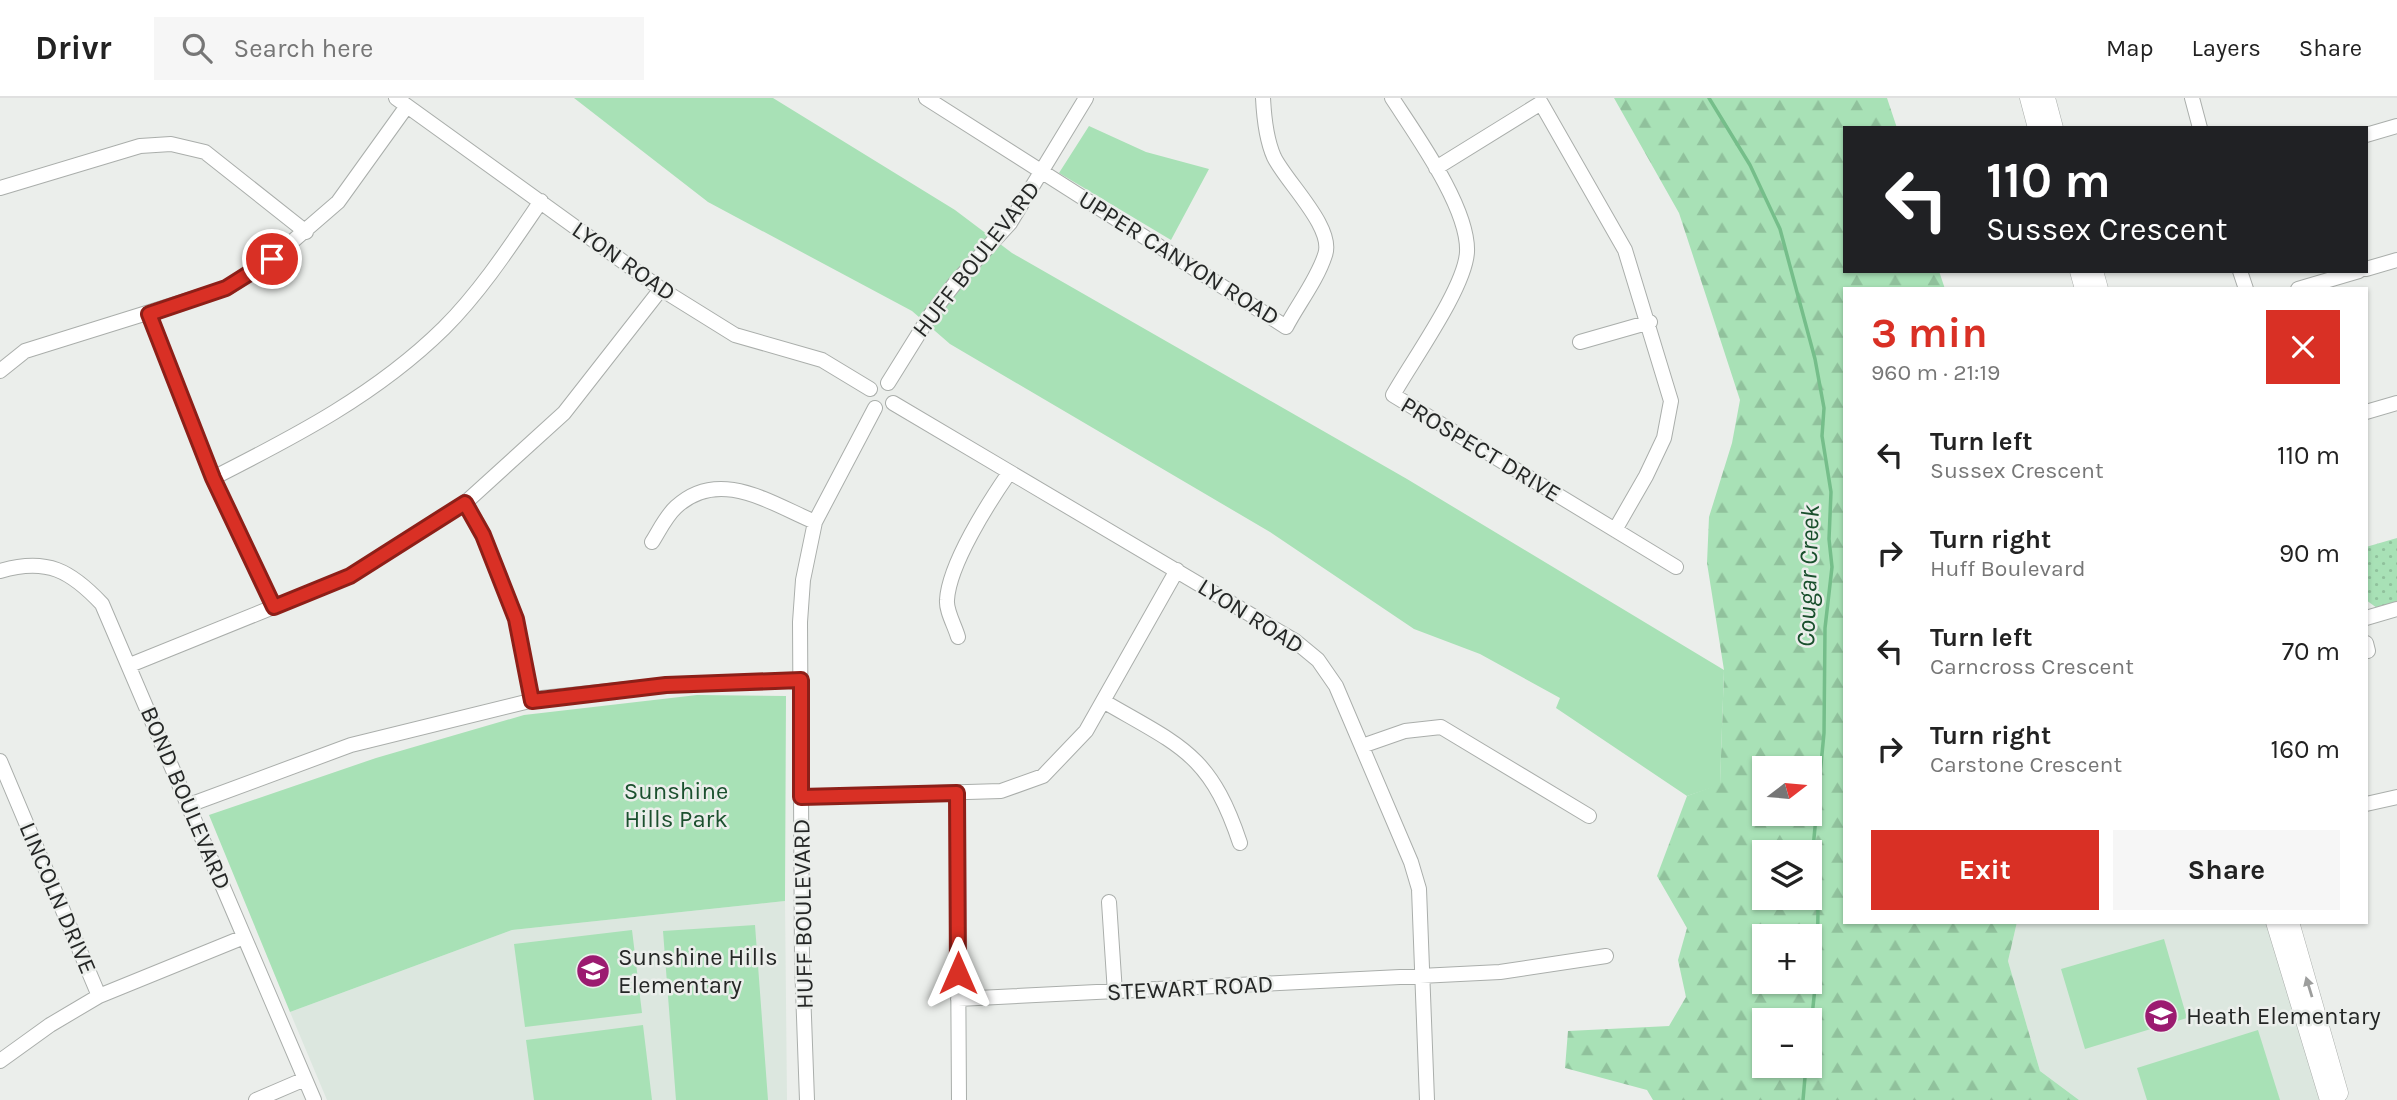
<!DOCTYPE html>
<meta charset="utf-8">
<style>
body{margin:0;font-family:Karla,sans-serif;background:#f6f6f6;color:#222;height:100vh;display:flex;flex-direction:column;font-size:26px;white-space:nowrap}
*{box-sizing:border-box;margin:0}
p{font-size:23px;color:#767676}
.icon{flex:none;width:38px;height:38px;fill:none;stroke:currentColor;stroke-width:2;stroke-linecap:round;stroke-linejoin:round}
.map{position:relative;flex:1;overflow:hidden}
.panel{position:absolute;left:1843px;top:189px;width:525px;height:637px;display:flex;flex-direction:column;background:#fff;border-radius:0px;box-shadow:0 2px 5px #0004}
.panel>*{flex:none}
.top-card{position:absolute;left:1843px;top:28px;width:525px;height:147px;border-radius:0px;box-shadow:0 2px 5px #0004;background:#202124;color:#fff;overflow:hidden}
.needle{width:46px;rotate:74deg}
.controls{position:absolute;left:1752px;top:658px;display:grid;gap:14px}
.controls a{display:grid;place-items:center;width:70px;height:70px;border-radius:0px;background:#fff;box-shadow:0 2px 5px #0004;font-size:35px}
.pin{position:absolute;display:grid;place-items:center;width:60px;height:60px;color:#fff;margin:-30px;border:4px solid #fff;border-radius:50%;box-shadow:0 2px 7px #0007}
.me{position:absolute;width:77px;margin:-38px;rotate:0deg;stroke-linejoin:round;filter:drop-shadow(0 0 5px #0008)}
.turn{display:flex;align-items:center;gap:24px;height:147px;padding:0 28px;font-size:32px}
.turn .icon{width:91px;height:91px;stroke-width:2.5}
.turn b{display:block;font-size:49px;line-height:60px}
.round{display:grid;place-items:center;flex:none;width:74px;height:74px;border-radius:0px;background:#f6f6f6}
.overview{display:flex;align-items:center;justify-content:space-between;height:119px;padding:0 28px}
h1{font-size:42px;font-weight:700;line-height:52px;color:#d93025}
.cta{display:flex;gap:14px;margin-top:auto;padding:14px 28px}
.cta a{flex:1;height:80px;border-radius:0px;background:#d93025;color:#fff;font-size:28px;font-weight:700;line-height:80px;text-align:center}
.cta a+a{background:#f6f6f6;color:#222}
ul{padding:0;list-style:none}
li{display:flex;align-items:center;gap:21px;height:98px;padding:0 28px}
li div{flex:1}
li b{display:block;font-size:26px}
li em{font-style:normal}
header{display:flex;align-items:center;gap:42px;box-sizing:border-box;height:98px;padding:0 35px;background:#fff;border-bottom:2px solid #e0e0e0}
header strong{font-size:33px}
nav{display:flex;gap:38px;margin-inline-start:auto;font-size:24px}
.search{width:490px;height:63px;background:#f6f6f6;display:flex;align-items:center;gap:18px;box-sizing:border-box;padding:0 24px;border-radius:0px;color:#767676;font-size:26px}
.map>svg:first-child{display:block}
.built{fill:#dce7df}
.grass{fill:url(#grass-dots)}
.forest{fill:url(#forest-firs);fill-rule:evenodd}
.green{fill:#a8e1b6}
.lines{fill:none;stroke-linecap:round;stroke-linejoin:round}
.stream{stroke:#75be8a;stroke-width:3.5}
.minor-casing{stroke:#aaaeab;stroke-width:16}
.major-casing{stroke:#aaaeab;stroke-width:19}
.minor{stroke:#fff;stroke-width:14}
.major{stroke:#fff;stroke-width:18}
.oneway{fill:#9d9e9d}
.route-casing{stroke:#8d1f18;stroke-width:18}
.route{stroke:#d93025;stroke-width:12}
.labels{text-anchor:middle;dominant-baseline:central;stroke-width:5;stroke-linejoin:round;paint-order:stroke}
.street-label{font-size:24px;fill:#252726;stroke:#ebeeeb}
.park-label{font-size:24px;fill:#1b502e;stroke:#ebeeeb}
.poi-label{font-size:24px;fill:#252726;stroke:#ebeeeb;text-anchor:start}
.water-label{font-size:26px;font-style:italic;fill:#194f2c;stroke:#ebeeeb}
</style>
<header>
<strong>Drivr</strong>
<div class="search"><svg class="icon" aria-label="search" viewBox="0 0 24 24"><circle cx="10" cy="10" r="6"/><path d="M15 15l6 6"/></svg>Search here</div>
<nav><a>Map</a><a>Layers</a><a>Share</a></nav>
</header>
<div class="map">
<svg width="2397" height="1002" viewBox="0 0 2397 1002">
<defs>
<pattern id="grass-dots" width="8" height="8" patternUnits="userSpaceOnUse" patternTransform="scale(1.75)"><rect width="8" height="8" fill="#a8e1b6"/><path d="M2 2h.1M6 6h.1" fill="none" stroke="#90c19c" stroke-width="1.8" stroke-linecap="round"/></pattern>
<pattern id="forest-firs" width="22" height="20" patternUnits="userSpaceOnUse" patternTransform="scale(1.75)"><rect width="22" height="20" fill="#a8e1b6"/><path d="M5 1l3.5 6h-7zM16 11l3.5 6h-7z" fill="#90c19c"/></pattern>
</defs>
<rect width="100%" height="100%" fill="#ebeeeb"/>
<path class="built" d="M785,803L787,1002H327L290,914L512,832Z
M2017,824H2268L2324,1002H2079L2040,973L2008,863Z"/>
<path class="grass" d="M2397,440V504L2377,510L2366,502V449Z"/>
<path class="forest" d="M1614,0H1887L1897,30H1844V173H1939L1945,191H1844V824H2017L2008,863L2040,973L2079,1002H1653L1647,992L1565,970L1568,933L1669,928L1686,899L1678,862L1687,830L1657,778L1687,698L1720,686L1724,572L1707,465L1709,419L1732,345L1740,302L1679,115ZM1764,670H1810V716H1764ZM1764,754H1810V800H1764ZM1764,838H1810V884H1764ZM1764,922H1810V968H1764Z"/>
<path class="green" d="M574,0H773L955,112L1012,155L1407,381L1724,572L1720,687L1687,698L1556,610L1560,600L1480,556L1414,531L1270,434L950,246L912,213L708,104Z
M1089,28L1146,54L1209,71L1171,142L1059,75Z
M697,597L786,598L785,803L512,832L290,914L209,717L376,660L524,617Z
M755,827L768,1002H676L663,833Z
M632,832L642,915L525,929L514,846Z
M2164,841L2187,920L2085,951L2061,871Z
M643,927L652,1002H534L526,942Z
M2258,932L2280,1002H2147L2137,970Z"/>
<g class="lines">
<path class="stream" d="M1709,0L1750,67L1780,131L1815,261L1824,310L1822,338L1831,394L1829,441L1832,469L1825,530L1824,635L1812,761L1818,813L1817,870L1810,938
M1803,1002L1806,968"/>
<g class="minor-casing">
<path id="minor" d="M396,0L661,191L735,237L822,262L870,291
M926,0L1286,229C1298,206 1317,182 1325,157C1335,130 1286,84 1274,59C1266,41 1264,20 1263,0
M1392,0C1416,37 1469,110 1467,154C1465,190 1412,263 1393,297L1676,469
M2192,0L2200,30
M2366,37L2397,28
M1436,70L1541,5L1625,152L1671,303L1664,340L1646,378L1615,432
M0,90L140,48L171,46L205,54L306,134
M2366,171L2397,162
M2240,173L2246,191
M2298,191L2359,173
M149,216L213,380L274,509
M1580,244L1650,224
M0,273L25,253L227,190L272,161L338,104L407,8
M888,285L931,216L956,184L1010,125L1086,0
M893,305L1295,543L1318,562L1336,588L1411,764L1419,791L1427,1002
M2366,314L2397,305
M213,380C296,338 377,296 444,230C481,193 511,147 541,103
M465,405L483,437L516,521L532,602
M652,444C659,433 666,418 676,409C719,369 770,405 815,424
M0,473C47,459 71,473 102,506L314,1002
M2366,520L2397,511
M958,539C955,528 946,513 947,502C949,466 989,404 1009,375
M2366,545L2368,553H2366
M130,567L350,478L465,405L564,315L661,191
M1103,603C1180,648 1210,655 1240,745
M1362,648L1405,633L1441,629L1589,718
M0,663L99,898
M957,695L959,1002
M801,699L1001,693L1043,678L1086,633L1177,472
M2366,706L2397,699
M189,707L351,647L542,600L666,587L801,582
M1109,804L1115,895
M958,901L1500,874L1606,858
M0,963L50,927L99,898L244,839
M256,1002L305,981
M807,1002L802,864L800,524L803,482L815,424L875,310"/>
</g>
<g class="major-casing">
<path id="major" d="M2029,0L2037,30
M2046,0L2054,30
M2079,173L2084,191
M2094,173L2099,191
M2275,824L2329,1002
M2290,824L2339,995"/>
</g>
<use href="#minor" class="minor"/>
<use href="#major" class="major"/>
</g>
<defs><path id="oneway-solid" d="M-6-.8H1V-3.2L6.5 0L1 3.2V.8H-6Z" transform="scale(1.75)"/></defs>
<use class="oneway" href="#oneway-solid" transform="translate(2309 889) rotate(-107)"/>
<g class="lines">
<g class="route-casing">
<path id="route" d="M272,161L226,190L149,216L213,380L274,509L350,478L465,405L483,437L516,521L532,603L666,587L801,582V699L957,695L958,875"/>
</g>
<use href="#route" class="route"/>
</g>
<defs>
<g id="school-disc" transform="scale(1.75)"><circle r="9.5" fill="#9b1b70" stroke="#ebeeeb"/><path d="M0-5L7-2L0 1L-7-2ZM-4 1L0 2.5L4 1V4Q0 6-4 4Z" fill="#fff"/></g>
</defs>
<g fill-rule="evenodd">
<use href="#school-disc" x="593" y="873"/>
<use href="#school-disc" x="2161" y="918"/>
</g>
<g class="labels">
<g class="street-label">
<text transform="translate(1179 160) rotate(32)">UPPER CANYON ROAD</text>
<text transform="translate(976 161) rotate(-52)">HUFF BOULEVARD</text>
<text transform="translate(624 163) rotate(35)">LYON ROAD</text>
<text transform="translate(1481 351) rotate(31)">PROSPECT DRIVE</text>
<text transform="translate(1251 518) rotate(32)">LYON ROAD</text>
<text transform="translate(186 700) rotate(67)">BOND BOULEVARD</text>
<text transform="translate(58 800) rotate(67)">LINCOLN DRIVE</text>
<text transform="translate(803 816) rotate(-91)">HUFF BOULEVARD</text>
<text transform="translate(1190 890) rotate(-3)">STEWART ROAD</text>
</g>
<g class="park-label">
<text x="676" y="693">Sunshine<tspan x="676" dy="28">Hills Park</tspan></text>
</g>
<g class="poi-label">
<text x="618" y="859">Sunshine Hills<tspan x="618" dy="28">Elementary</tspan></text>
<text x="2186" y="918">Heath Elementary</text>
</g>
<g class="water-label">
<text transform="translate(1808 478) rotate(-88)">Cougar Creek</text>
</g>
</g>
</svg>
<div class="controls">
<a><svg class="needle" viewBox="-14 -14 28 28"><path d="M0-13l5 13h-10z" fill="#e53935"/><path d="M0 13l5-13h-10z" fill="#767676"/></svg></a>
<a><svg class="icon" aria-label="layers" viewBox="0 0 24 24"><path d="M12 4l9 5-9 5-9-5zM3 14l9 5 9-5"/></svg></a>
<a>+</a>
<a>−</a>
</div>
<div class="pin" style="left:272px;top:161px;background:#d93025"><svg class="icon" aria-label="arrive" viewBox="0 0 24 24"><path d="M6 21V4h12l-3 4 3 4H6"/></svg></div>
<svg class="me" style="left:958px;top:875px" viewBox="-20 -20 40 40"><path d="M0-17L14 15 0 8-14 15z" fill="#d93025" stroke="#fff" stroke-width="4"/></svg>
<div class="top-card">
<div class="turn"><svg class="icon" aria-label="left" viewBox="0 0 24 24"><path d="M17 20v-9H6M10 6l-5 5 5 5"/></svg><div><b>110 m</b>Sussex Crescent</div></div>
</div>
<section class="panel">
<div class="overview"><div><h1>3 min</h1><p>960 m · 21:19</p></div><a class="round" style="background:#d93025;color:#fff"><svg class="icon" aria-label="close" viewBox="0 0 24 24"><path d="M6 6l12 12M18 6L6 18"/></svg></a></div>
<ul>
<li><svg class="icon" aria-label="left" viewBox="0 0 24 24"><path d="M17 20v-9H6M10 6l-5 5 5 5"/></svg><div><b>Turn left</b><p>Sussex Crescent</p></div><em>110 m</em></li>
<li><svg class="icon" aria-label="right" viewBox="0 0 24 24"><path d="M7 20v-9h11M14 6l5 5-5 5"/></svg><div><b>Turn right</b><p>Huff Boulevard</p></div><em>90 m</em></li>
<li><svg class="icon" aria-label="left" viewBox="0 0 24 24"><path d="M17 20v-9H6M10 6l-5 5 5 5"/></svg><div><b>Turn left</b><p>Carncross Crescent</p></div><em>70 m</em></li>
<li><svg class="icon" aria-label="right" viewBox="0 0 24 24"><path d="M7 20v-9h11M14 6l5 5-5 5"/></svg><div><b>Turn right</b><p>Carstone Crescent</p></div><em>160 m</em></li>
</ul>
<div class="cta"><a>Exit</a><a>Share</a></div>
</section>
</div>
